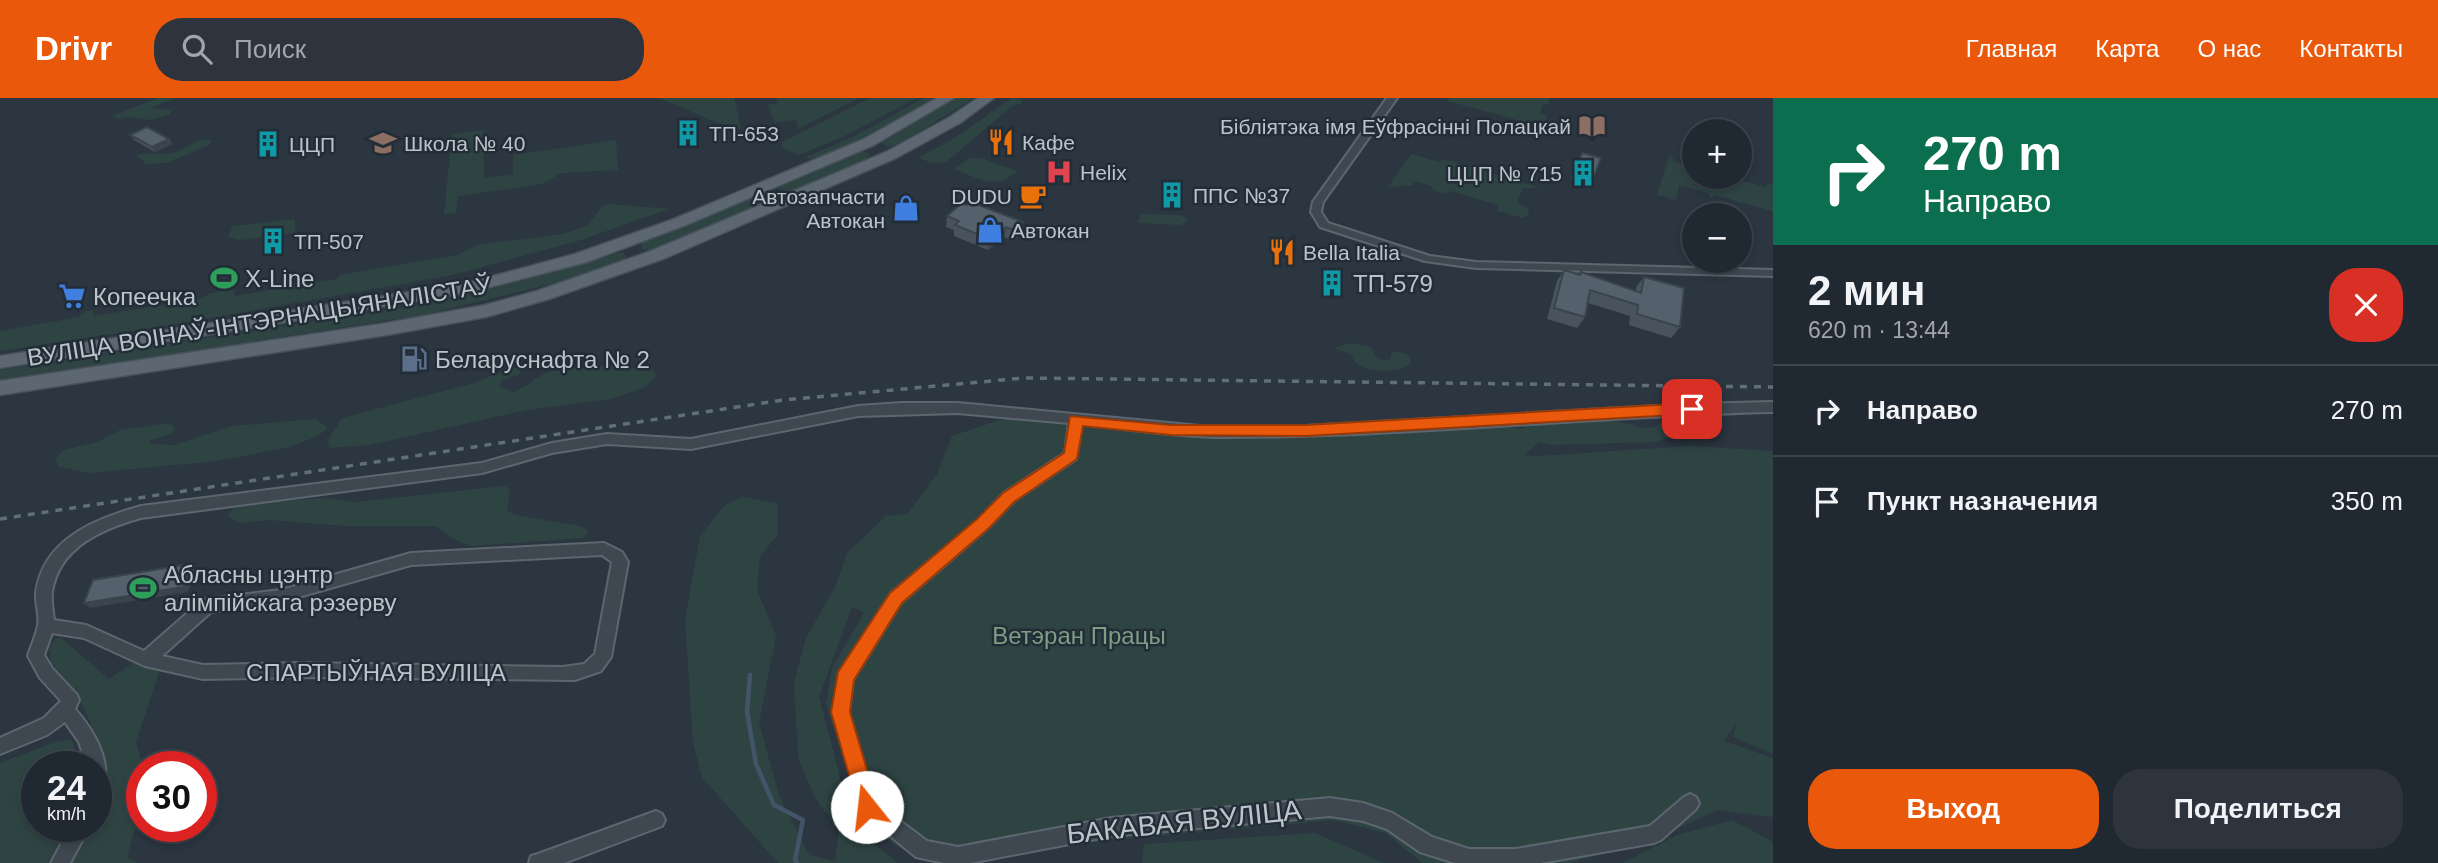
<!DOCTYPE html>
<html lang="ru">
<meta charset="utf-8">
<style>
body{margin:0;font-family:Helvetica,sans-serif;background:#2d343d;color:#f1f3f6;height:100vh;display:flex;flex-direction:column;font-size:26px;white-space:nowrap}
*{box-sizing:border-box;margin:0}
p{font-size:23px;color:#a2a6ab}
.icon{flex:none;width:38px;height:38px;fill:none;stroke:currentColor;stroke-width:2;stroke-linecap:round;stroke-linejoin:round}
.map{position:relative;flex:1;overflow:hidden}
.panel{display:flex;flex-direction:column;background:#202831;width:665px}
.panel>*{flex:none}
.hud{background:#0b6e4f;color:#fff;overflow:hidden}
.controls{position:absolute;left:1682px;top:21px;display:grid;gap:14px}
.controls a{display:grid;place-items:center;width:70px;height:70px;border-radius:50%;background:#202831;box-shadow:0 4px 10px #0003,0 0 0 2px #3d444d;font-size:35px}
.speed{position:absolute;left:21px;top:653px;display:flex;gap:14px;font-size:35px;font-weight:700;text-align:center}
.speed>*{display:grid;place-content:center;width:91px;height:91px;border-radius:50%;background:#202831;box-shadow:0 4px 10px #0003,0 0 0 2px #3d444d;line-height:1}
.speed small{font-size:18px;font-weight:400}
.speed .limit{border:10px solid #d22;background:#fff;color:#111}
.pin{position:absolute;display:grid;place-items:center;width:60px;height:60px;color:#fff;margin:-30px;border-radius:14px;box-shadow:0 4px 10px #0006}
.me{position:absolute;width:77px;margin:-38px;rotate:344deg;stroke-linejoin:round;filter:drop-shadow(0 0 5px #0008)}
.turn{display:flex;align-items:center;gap:24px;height:147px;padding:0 35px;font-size:32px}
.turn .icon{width:91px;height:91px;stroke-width:2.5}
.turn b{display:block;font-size:49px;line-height:60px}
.round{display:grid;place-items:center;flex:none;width:74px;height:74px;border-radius:28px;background:#2d343d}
.overview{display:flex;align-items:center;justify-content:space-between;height:119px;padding:0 35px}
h1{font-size:42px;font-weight:600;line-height:52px}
.button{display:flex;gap:14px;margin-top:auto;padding:14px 35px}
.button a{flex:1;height:80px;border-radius:28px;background:#ea580c;color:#fff;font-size:28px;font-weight:600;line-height:80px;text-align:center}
.button a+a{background:#2d343d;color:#f1f3f6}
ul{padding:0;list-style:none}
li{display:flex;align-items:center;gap:21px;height:91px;padding:0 35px;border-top:2px solid #3d444d}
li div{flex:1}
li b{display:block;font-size:26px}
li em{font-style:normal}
header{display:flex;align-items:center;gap:42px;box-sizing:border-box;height:98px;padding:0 35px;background:#ea580c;color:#fff}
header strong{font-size:33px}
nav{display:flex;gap:38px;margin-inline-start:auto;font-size:24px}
.search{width:490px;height:63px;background:#2d343d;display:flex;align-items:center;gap:18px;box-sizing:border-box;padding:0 24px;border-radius:28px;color:#a2a6ab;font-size:26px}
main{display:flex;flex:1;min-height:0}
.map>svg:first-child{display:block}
.green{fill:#2e4443}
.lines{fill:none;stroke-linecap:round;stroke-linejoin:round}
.stream{stroke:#425568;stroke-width:4.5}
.minor-casing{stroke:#5d666f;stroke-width:4}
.primary-casing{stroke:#48515b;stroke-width:3}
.minor{fill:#3f4851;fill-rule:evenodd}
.primary{fill:#5d6771;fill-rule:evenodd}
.rail{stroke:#616d78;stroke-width:3.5;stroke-dasharray:7 7;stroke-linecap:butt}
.wall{fill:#48535d}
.shaded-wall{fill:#3b444c}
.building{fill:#54616c;stroke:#3b444c;stroke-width:2}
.route{fill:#ea580c;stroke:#983908;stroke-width:2}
.labels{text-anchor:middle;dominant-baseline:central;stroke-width:5;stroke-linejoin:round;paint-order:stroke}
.far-poi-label{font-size:21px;fill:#bcc3cb;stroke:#232d37;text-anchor:start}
.poi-label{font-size:24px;fill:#bcc3cb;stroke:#232d37;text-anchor:start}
.street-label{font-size:24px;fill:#bcc3cb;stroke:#232d37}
.park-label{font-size:24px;fill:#7d9e82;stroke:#232d37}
.near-street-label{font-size:28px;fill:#bcc3cb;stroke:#232d37}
</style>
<header>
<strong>Drivr</strong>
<div class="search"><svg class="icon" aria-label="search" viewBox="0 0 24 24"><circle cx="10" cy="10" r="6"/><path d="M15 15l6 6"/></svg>Поиск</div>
<nav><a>Главная</a><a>Карта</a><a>О нас</a><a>Контакты</a></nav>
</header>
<main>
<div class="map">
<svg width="1773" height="765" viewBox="0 0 1773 765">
<rect width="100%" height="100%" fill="#2b3641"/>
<path class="green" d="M158,0H177L149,10L171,12L170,16L150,22L127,19L117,21L112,18Z
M659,0H734L741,30L732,31Z
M776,0H859L798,31L796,22L775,25L768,7L778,5Z
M870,0H916L849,36L799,57L782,50V44Z
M924,0H936C912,16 829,65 804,60L853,39Z
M955,0H974L899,46L887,49L881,45Z
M1012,0L1022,2L1021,6L1012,8L946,64L932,65L918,60L950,43Z
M1449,0H1550L1547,7L1543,6L1540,15L1547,18L1542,29L1448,3Z
M483,32L484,80L513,76V57L616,42L618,72L561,75L543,86L458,98L456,115L444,117L452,36Z
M207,41L212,43L209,47L167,65L143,66L144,63L136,58C147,52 159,57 170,56C184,53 192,42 207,41Z
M863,53L870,56L865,62L787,96L776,89Z
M1411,56L1439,64L1443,61L1541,90H1523L1517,104L1529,111L1528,117L1523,120L1497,113L1498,107L1451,93L1445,96L1433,92L1432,88L1414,83L1412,87L1388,89Z
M1669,58L1673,59V63L1691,68L1694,63V79H1727L1766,89L1768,85L1773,86V113L1715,97L1711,100L1708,95L1679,87L1676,102L1657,97Z
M969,60H981L1017,73C996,93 978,80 954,71Z
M768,93L778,101L652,153L641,151L642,144Z
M611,106L669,111L581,142L453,177L171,227L0,253V233L79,219L86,213L93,212V218L201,201L208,196L233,191L235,198L337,181L339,177L457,157L480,146L563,136L586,128L604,107Z
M1145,116L1179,117L1189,121L1181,127L1138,125L1140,117Z
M295,121V135L241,142L228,139L233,128Z
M622,154L627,159L619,165L552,186L423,217L0,283V272L425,206L480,194Z
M1350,245L1371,249C1375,258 1379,264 1390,262L1392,253L1406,256L1410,259L1411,265C1399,275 1369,275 1356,265C1353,263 1353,258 1350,256C1346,253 1338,253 1334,250Z
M511,270H520V276L502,282L499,288L514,294C525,290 532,282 542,277C565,266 627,269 652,271L657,277L645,289L612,301L527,312L369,347L329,350L328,342L342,320L474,285Z
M1009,319L1160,332L1370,337L1464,332L1469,323L1521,331L1543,323H1616L1643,330L1656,329L1664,321H1692L1699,327L1657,344L1549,347L1539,344L1525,357L1538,358L1691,348L1773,353V656L1733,639L1737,624L1724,643L1773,660V719L1717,712L1649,744L1569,765H1422L1386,735L1332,722L1093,744L967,765L916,759L864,728L826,605L832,570L864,514L852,509L819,599L853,729L898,765H778L702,679L693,645L685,521L700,438L725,407L742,399L777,405L778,436L760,459L757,492L776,538L759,625L779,697L809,757L835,763L839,733L815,700L798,659L794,584L806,540L836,487L847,455L886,418L907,416L937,376L952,338Z
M316,321L328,330L316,339L289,349L217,363L90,375L59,369L55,361L64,352L98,344L120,332L171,325L175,331L172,336L150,342V346L174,347L232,328Z
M505,388L510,393L507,412L515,417L580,428L588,432L585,440L472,448L455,442L436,428H346L270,422L239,425L228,418L232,411L255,405L325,400L355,404Z
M61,540L109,581L134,564L160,571L136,644L143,668L142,706L127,759L137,765H67L86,728H96V701L105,673L89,621L76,595L51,564L49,550L55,541Z
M72,642L81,668H37V728H70L69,733L48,765H0V665L58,643Z
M1732,722L1773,744V765H1623L1677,737Z
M1315,735L1384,765H1142L1144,746Z"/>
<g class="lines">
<path class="stream" d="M750,577L747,614L756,666L774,707L803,722L795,762L797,765"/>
<g class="minor-casing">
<path id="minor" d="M1387,0H1397L1323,104L1321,114L1328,125L1430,158L1476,164L1773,172V178L1476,170L1425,163L1320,129L1311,114L1313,104Z
M1773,304V314C1587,318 1401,340 1215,339C1171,338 1126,331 1082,326L1076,361L1014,403L988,430L901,505L853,582L849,614L875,704L927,743L958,749L1111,720L1330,700L1363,705L1392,715L1432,739L1469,751H1516L1650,728L1684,699L1690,696L1696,699L1699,705L1696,711L1661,742L1654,745L1541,765H1455L1420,754L1387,731L1363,723L1330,718L1111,738L970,765H944L916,759L862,715L833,614L839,575L891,495L978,422L1004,395L1065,355L1069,325L958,315L858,318L691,351L607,346L552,355L482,375L141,420C102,431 59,449 52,494C51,503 53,512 54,522L86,527L144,553L201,503L207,501L281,492L411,455L604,445L622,454L628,464L611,559L601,573L575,582L298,579L203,581L145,568L84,540L52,535L44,557L52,570L77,597L79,602L75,611C92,630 114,665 102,691L96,693V668H87L79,644L65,624L47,637L0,656V640L44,620L61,603L40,580L28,558C31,548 36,538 38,527C40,517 35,506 36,495C43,441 95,421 141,408L482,365L552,345L607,336L691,341L858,308L902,305H958L1211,329L1305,328L1691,306ZM602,457L612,464L595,556L584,566L563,569L298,565L203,567L162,558L211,514L281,504L411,467Z
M656,713L662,716L665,722L662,728L564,765H529L531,758L538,756Z
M71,728H90L70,765H51Z"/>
</g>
<g class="primary-casing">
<path id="primary" d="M937,0H954L874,47L686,127L587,164L467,195L0,270V258L467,185L575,156L674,121L864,41Z
M978,0H994L960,25L896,60L663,161L549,201L486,219L387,237L0,297V283L387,225L485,207L537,193L651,153L886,54L950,19Z"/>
</g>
<use href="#minor" class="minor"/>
<use href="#primary" class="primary"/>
<path class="rail" d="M0,421L783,302L1024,280L1773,289"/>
</g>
<path class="wall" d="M130,37L169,41L172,46L155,54L134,42Z
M1582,55L1593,80L1590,85L1571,80Z
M947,118L1023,124L1021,135L1013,143L1005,139L988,152L954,138V132L946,129Z
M1564,172L1579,176L1581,174L1636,193V189L1644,179L1680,229L1671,240L1629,227L1630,218L1588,205L1585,219L1577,230L1547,221L1557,183Z"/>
<path class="shaded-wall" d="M169,41L172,46L155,54L152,49Z
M1023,124L1021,135L1013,143L1014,132Z
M1006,129L1005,139L988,152L989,141Z
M190,466L195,471L188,494L90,510L84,505Z"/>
<path class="building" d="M147,29L169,41L152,49L130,37Z
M1582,55L1601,60L1593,80L1574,75Z
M971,104L1023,124L1014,132L1006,129L989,141L955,127L959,123L947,118L962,105L967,107Z
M1564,172L1580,177L1581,174L1641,195L1644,179L1684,190L1680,229L1637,216L1638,207L1590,192L1585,219L1554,210Z
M190,466L183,489L84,505L93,482Z"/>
<path class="route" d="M1692,305L1699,311L1692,316L1305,338L1171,337L1083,328L1077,361L1014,404L989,430L902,505L854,582L850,614L878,709L875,716L867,719L860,716L831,614L838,574L890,495L977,421L1003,395L1064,355L1070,318L1171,327H1305Z"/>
<defs>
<g id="library-bare" transform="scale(2.1)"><path d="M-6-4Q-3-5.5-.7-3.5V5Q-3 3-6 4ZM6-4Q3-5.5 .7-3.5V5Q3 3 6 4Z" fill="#8d6e63" stroke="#232d37" stroke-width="2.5" paint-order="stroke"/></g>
<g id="building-bare" transform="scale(2.1)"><path d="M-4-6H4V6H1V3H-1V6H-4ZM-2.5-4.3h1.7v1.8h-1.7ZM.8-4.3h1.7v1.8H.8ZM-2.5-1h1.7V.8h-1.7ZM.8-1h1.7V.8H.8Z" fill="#0f9aa8" stroke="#232d37" stroke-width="2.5" paint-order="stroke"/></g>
<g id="restaurant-bare" transform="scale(2.1)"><path d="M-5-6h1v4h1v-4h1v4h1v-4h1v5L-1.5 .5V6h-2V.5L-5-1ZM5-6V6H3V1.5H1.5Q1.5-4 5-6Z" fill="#e8710a" stroke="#232d37" stroke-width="2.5" paint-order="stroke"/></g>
<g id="school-bare" transform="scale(2.1)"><path d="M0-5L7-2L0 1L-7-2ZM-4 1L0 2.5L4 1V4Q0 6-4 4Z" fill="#8d6e63" stroke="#232d37" stroke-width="2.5" paint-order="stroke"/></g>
<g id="hospital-bare" transform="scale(2.1)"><path d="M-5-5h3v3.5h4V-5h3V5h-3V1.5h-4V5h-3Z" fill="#e0444e" stroke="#232d37" stroke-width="2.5" paint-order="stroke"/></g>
<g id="cafe-bare" transform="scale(2.1)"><path d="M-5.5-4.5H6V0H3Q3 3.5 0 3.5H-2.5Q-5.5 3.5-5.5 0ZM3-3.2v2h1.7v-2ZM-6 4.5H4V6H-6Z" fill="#e8710a" stroke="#232d37" stroke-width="2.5" paint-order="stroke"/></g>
<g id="shop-bare" transform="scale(2.1)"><path d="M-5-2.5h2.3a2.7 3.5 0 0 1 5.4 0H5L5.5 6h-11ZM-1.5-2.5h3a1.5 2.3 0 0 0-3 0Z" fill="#3f7fe0" stroke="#232d37" stroke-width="2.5" paint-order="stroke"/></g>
<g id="stadium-bare" transform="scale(2.1)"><path d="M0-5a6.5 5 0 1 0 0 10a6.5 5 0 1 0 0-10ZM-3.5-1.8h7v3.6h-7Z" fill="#2e9e5b" stroke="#232d37" stroke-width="2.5" paint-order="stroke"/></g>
<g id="supermarket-bare" transform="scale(2.1)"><path d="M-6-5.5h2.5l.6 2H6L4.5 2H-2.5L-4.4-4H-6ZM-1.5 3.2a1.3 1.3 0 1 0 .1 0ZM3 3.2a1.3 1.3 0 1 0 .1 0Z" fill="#3f7fe0" stroke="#232d37" stroke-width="2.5" paint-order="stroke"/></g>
<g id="fuel-bare" transform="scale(2.1)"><path d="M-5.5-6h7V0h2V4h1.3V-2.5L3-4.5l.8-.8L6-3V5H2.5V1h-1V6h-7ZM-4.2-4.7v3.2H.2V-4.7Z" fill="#5c6f8a" stroke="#232d37" stroke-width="2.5" paint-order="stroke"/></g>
</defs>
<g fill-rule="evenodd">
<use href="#library-bare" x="1592" y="28"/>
<use href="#building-bare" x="688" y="35"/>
<use href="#restaurant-bare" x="1001" y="44"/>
<use href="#school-bare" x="383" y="45"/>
<use href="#building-bare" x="268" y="46"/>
<use href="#hospital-bare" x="1059" y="74"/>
<use href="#building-bare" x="1583" y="75"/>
<use href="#building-bare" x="1172" y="97"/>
<use href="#cafe-bare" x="1033" y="98"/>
<use href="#shop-bare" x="906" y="110"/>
<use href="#shop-bare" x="990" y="132"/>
<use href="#building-bare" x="273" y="143"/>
<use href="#restaurant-bare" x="1282" y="154"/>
<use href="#stadium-bare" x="224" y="180"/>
<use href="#building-bare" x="1332" y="185"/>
<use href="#supermarket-bare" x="72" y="198"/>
<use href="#fuel-bare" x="414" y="261"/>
<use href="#stadium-bare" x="143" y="490"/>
</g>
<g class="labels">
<g class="far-poi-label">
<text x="1571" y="28" text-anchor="end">Бібліятэка імя Еўфрасінні Полацкай</text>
<text x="709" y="35">ТП-653</text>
<text x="1022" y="44">Кафе</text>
<text x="404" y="45">Школа № 40</text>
<text x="289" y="46">ЦЦП</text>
<text x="1080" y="74">Helix</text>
<text x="1562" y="75" text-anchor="end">ЦЦП № 715</text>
<text x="1193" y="97">ППС №37</text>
<text x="885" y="98" text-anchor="end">Автозапчасти<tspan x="885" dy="24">Автокан</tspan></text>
<text x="1012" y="98" text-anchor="end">DUDU</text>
<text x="1011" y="132">Автокан</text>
<text x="294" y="143">ТП-507</text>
<text x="1303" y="154">Bella Italia</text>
</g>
<g class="poi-label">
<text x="245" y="180">X-Line</text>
<text x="1353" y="185">ТП-579</text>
<text x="93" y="198">Копеечка</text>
<text x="435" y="261">Беларуснафта № 2</text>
<text x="164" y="476">Абласны цэнтр<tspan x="164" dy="28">алімпійскага рэзерву</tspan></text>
</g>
<g class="street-label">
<text transform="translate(259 223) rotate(-9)">ВУЛІЦА ВОІНАЎ-ІНТЭРНАЦЫЯНАЛІСТАЎ</text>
<text x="376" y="574">СПАРТЫЎНАЯ ВУЛІЦА</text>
</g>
<g class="park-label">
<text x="1079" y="537">Ветэран Працы</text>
</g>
<g class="near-street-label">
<text transform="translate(1184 724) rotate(-6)">БАКАВАЯ ВУЛІЦА</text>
</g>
</g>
</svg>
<div class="controls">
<a>+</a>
<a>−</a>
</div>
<div class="speed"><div>24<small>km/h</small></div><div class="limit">30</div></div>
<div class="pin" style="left:1692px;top:311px;background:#d93025"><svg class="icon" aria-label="arrive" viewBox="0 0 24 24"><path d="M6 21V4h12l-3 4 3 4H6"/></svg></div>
<svg class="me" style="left:867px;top:709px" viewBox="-20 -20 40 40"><circle r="19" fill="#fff"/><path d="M0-13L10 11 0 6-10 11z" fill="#ea580c"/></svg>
</div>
<section class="panel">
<div class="hud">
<div class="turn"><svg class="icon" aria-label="right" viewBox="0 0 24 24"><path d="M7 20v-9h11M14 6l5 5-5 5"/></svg><div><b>270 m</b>Направо</div></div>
</div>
<div class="overview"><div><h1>2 мин</h1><p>620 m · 13:44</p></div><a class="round" style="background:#d93025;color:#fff"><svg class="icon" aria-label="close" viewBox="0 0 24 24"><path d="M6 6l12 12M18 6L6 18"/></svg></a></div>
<ul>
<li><svg class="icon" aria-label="right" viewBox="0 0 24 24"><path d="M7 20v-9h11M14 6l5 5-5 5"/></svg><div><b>Направо</b></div><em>270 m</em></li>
<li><svg class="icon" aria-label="arrive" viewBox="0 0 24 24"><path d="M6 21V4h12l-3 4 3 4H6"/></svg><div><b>Пункт назначения</b></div><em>350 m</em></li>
</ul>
<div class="button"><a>Выход</a><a>Поделиться</a></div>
</section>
</main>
